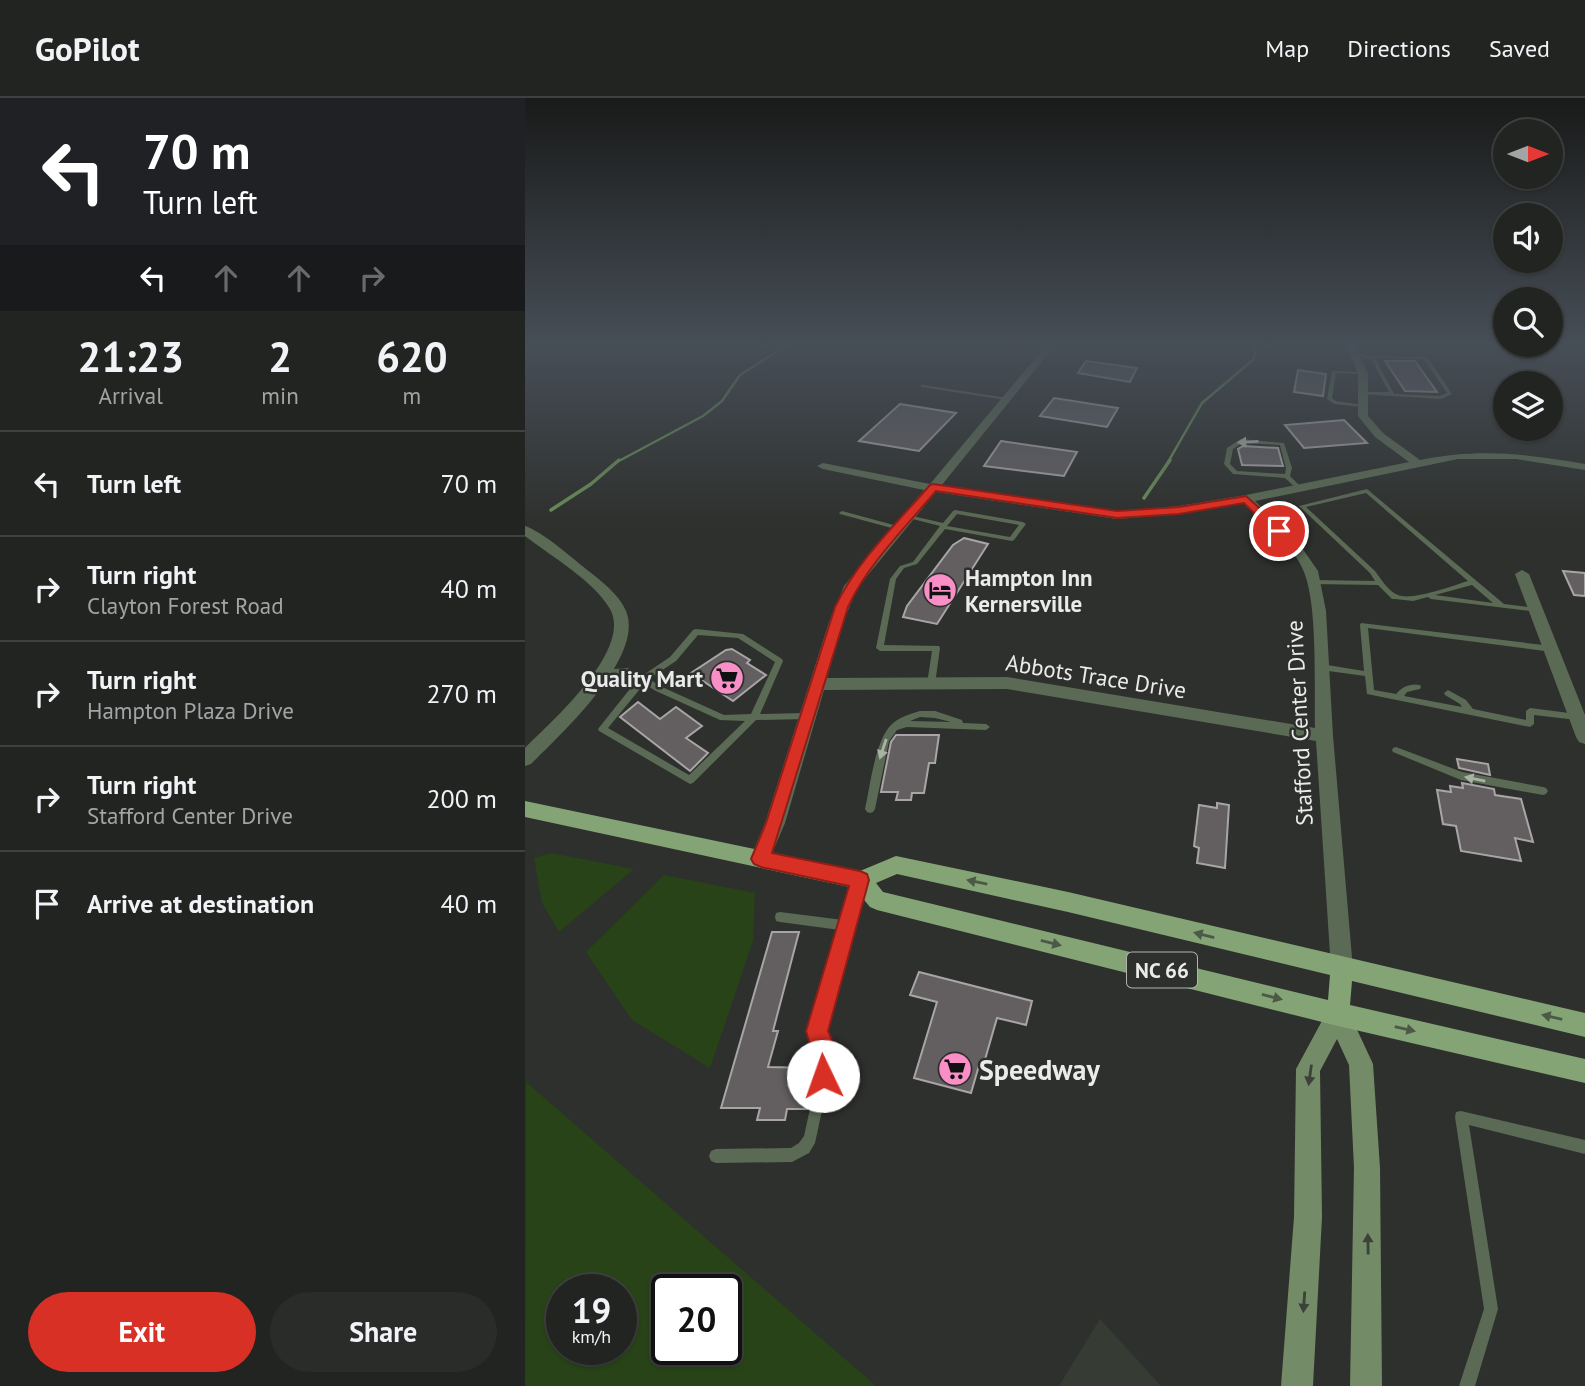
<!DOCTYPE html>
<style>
body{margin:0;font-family:"PT Sans",sans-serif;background:#2a2c2a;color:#f1f3f6;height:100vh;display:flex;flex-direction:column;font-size:26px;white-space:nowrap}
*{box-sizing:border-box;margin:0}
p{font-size:23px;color:#a2a4a5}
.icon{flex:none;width:38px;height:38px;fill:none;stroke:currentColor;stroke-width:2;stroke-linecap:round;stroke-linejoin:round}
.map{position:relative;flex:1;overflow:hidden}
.panel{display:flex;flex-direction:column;background:#222422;width:525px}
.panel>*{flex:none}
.guide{background:#202124;color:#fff;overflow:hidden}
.needle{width:46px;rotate:90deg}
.controls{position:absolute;left:968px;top:21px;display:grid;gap:14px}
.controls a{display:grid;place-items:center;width:70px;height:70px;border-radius:50%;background:#222422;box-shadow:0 2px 5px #0004,0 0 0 2px #3f4140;font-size:35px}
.speed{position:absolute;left:21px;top:1176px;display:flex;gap:14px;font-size:35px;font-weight:700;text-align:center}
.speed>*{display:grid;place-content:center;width:91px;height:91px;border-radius:50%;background:#222422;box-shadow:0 2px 5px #0004,0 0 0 2px #3f4140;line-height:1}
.speed small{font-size:18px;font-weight:400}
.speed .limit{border:4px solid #111;border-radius:10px;background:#fff;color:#111}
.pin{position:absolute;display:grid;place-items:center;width:60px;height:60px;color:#fff;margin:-30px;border:4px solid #fff;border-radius:50%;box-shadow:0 2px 7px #0007}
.me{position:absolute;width:77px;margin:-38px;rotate:357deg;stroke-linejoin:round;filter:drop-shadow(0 0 5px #0008)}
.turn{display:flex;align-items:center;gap:24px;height:147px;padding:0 28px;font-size:32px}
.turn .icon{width:91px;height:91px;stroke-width:2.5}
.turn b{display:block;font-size:49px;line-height:60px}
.lanes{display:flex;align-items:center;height:66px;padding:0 28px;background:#0003;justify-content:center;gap:35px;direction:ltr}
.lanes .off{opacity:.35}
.eta{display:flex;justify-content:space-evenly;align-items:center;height:119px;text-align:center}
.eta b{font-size:42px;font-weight:700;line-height:49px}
.button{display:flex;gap:14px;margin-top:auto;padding:14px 28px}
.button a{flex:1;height:80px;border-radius:42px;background:#d93025;color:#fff;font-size:28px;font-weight:700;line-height:80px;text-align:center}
.button a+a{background:#2a2c2a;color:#f1f3f6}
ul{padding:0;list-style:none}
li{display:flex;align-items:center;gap:21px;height:105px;padding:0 28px;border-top:2px solid #3f4140}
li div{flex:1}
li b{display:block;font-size:26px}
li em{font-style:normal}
header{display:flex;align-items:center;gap:42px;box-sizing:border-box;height:98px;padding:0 35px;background:#222422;border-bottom:2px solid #3f4140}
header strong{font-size:33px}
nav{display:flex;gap:38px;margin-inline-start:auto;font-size:24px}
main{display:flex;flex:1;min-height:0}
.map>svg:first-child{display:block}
.built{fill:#363b33}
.green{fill:#274317;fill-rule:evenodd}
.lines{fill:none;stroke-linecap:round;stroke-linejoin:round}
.stream-far1{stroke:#698c57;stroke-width:2.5}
.stream{stroke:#698c57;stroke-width:3.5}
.building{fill:#635f61;stroke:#a9a5a7;stroke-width:2}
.service{fill:#5b6a54;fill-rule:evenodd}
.minor{fill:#5b6a54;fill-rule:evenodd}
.secondary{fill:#738b67;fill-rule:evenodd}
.primary{fill:#85a476;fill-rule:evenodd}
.oneway{fill:#aab1a6}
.oneway2{fill:#4c5947}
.oneway3{fill:#3c4239}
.route{fill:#d93025;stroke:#8d1f18;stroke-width:2}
.labels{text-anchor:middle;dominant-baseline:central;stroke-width:5;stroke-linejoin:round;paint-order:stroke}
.shield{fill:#2e302d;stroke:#b2b3b1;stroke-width:2}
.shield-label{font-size:21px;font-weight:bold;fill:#eaebea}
.poi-label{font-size:23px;font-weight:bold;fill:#eaebea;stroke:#2e302d;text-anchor:start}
.street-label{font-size:23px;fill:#eaebea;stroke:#2e302d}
.near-poi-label{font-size:28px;font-weight:bold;fill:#eaebea;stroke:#2e302d;text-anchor:start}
</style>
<header>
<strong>GoPilot</strong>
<nav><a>Map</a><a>Directions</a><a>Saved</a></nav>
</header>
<main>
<section class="panel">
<div class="guide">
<div class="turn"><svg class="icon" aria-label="left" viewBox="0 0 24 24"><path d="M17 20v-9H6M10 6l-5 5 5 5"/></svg><div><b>70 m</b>Turn left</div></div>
<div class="lanes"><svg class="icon" aria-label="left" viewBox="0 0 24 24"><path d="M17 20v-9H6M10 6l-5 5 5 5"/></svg><svg class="icon off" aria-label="ahead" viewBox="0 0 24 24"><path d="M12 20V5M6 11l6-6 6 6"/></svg><svg class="icon off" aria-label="ahead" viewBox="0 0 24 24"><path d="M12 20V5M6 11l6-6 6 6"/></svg><svg class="icon off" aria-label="right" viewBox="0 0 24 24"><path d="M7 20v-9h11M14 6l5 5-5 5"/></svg></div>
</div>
<div class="eta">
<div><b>21:23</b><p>Arrival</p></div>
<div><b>2</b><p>min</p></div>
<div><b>620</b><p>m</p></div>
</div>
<ul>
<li><svg class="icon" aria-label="left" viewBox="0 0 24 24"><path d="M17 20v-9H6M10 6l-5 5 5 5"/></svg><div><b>Turn left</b></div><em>70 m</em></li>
<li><svg class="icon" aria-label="right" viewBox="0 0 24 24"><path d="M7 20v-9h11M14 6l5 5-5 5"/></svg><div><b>Turn right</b><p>Clayton Forest Road</p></div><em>40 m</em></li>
<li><svg class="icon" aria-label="right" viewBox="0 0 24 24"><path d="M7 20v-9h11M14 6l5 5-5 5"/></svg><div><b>Turn right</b><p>Hampton Plaza Drive</p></div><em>270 m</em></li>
<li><svg class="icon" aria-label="right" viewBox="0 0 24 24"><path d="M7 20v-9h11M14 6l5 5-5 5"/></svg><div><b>Turn right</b><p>Stafford Center Drive</p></div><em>200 m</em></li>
<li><svg class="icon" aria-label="arrive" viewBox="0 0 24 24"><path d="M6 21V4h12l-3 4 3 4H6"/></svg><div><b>Arrive at destination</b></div><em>40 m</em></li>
</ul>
<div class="button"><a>Exit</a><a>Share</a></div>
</section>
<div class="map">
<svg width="1060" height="1288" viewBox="0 0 1060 1288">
<rect width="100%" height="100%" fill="#2e302d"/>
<path class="built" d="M575,1221L636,1288H534Z"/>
<path class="green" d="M26,755L109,771L34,834L17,805L9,760Z
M139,777L230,795L228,843L185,970L107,922L61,854Z
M1,984L351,1288H0ZM37,1192H96V1251H37ZM142,1192H201V1251H142Z"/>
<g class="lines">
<path class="stream-far1" d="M92,364L178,318L197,303L215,277L264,246
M643,364L677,305L729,261L731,246"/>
<path class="stream" d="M619,400L645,362
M26,412L66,386L94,362"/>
</g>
<path class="building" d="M561,263L612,270L605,284L553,275Z
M860,263H890L912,294L880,293Z
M773,272L801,276L798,298L769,294Z
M529,300L593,310L582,329L515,318Z
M375,306L431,315L394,353L334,343Z
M819,322L842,345L779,350L760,327Z
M476,343L552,354L539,378L459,368Z
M718,348L753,350L758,368L717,367L713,351Z
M439,440L463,446L412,526L378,519L382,508L428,447Z
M1038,473L1060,475V498L1049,497Z
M207,551L225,562L222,565L241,577L208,603L166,575L201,552Z
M113,604L135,621L151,609L177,628L161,640L183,655L165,673L95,619Z
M371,637H414L410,665H404L399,695H387L386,702H371L373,694H356L366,644Z
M932,661L963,666L965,677L934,670Z
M937,685L969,691L970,697L996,701L1008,744L990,740L996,763L936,753L931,728L918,726L912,692L926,694L925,688L938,690Z
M692,705L704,707L700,770L672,765L674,750L669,748L674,707L692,710Z
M247,834H274L248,933H253L243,969L291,970L282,1011H262L260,1022H232L235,1010H196Z
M394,874L507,903L501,927L472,920L459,965L455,964L446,995L389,980L412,904L385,897Z"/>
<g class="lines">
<path class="service" d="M827,255L843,258L897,259L904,261L927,296L916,301L835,296V294H864L846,261L827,257ZM850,260L896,261L900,263L922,295L915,298L869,296Z
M807,273L840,274V275L838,276L811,275L807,300L811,303L838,307V309L809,306L802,301Z
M398,287L482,300L484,301L482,302L396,289V287Z
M716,341L759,345L767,370L765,378L776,389V391H772L760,380L708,376L699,366L702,350ZM717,345L755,347L761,370L760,376L712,373L705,366L708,351Z
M842,391L979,506L1011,510L1015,512L1014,514L906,501L903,499L888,503L870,501H867L853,487L786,486V482H788L850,483L845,475L774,408ZM841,395L943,483C927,488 887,503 873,497C863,493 856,481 850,473L781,409ZM947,487L968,505L910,497Z
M430,412L498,424L501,426L489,442L487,443L420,431L392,466L379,470L371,481L359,547L414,548L415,550L410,586L406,589L402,586L407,553H355L351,550L365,481L375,468L388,464L415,428L380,419L383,417L418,425L428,413ZM432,416L494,427L485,439L422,428Z
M317,413L376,429L377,430L374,432L315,416L314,415Z
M836,525L1027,548L1031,551L1027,554L843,530L849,592L871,596C877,589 885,585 895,587L896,589L895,591L882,594L879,598L937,609L935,606L920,597L919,595L923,592L941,602L948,611L1001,622V613L1005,610L1052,616L1056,619L1052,622L1009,617V626L1005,629L842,596L840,578L796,572L792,569L796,566L839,573L835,527Z
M171,531L218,536L257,561L258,563L235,616L281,615L285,618L281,621L231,622L168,685L165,686L74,633L73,631L112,582L102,576L79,577L76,576L75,574L76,572L103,570L117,578L145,559L168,532ZM173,537L213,540L250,564L226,616L199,617L137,589L124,581L151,563ZM119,586L131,593L195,622L220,623L164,677L83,630Z
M395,613H410L437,622L438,625L461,626L465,629L461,632L382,629L372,632L364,643L350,711L348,714L345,715L342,714L340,711C345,689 350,643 366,627C373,620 384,616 395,613ZM395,619L410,620L426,624L385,623Z
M871,649L937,674L1018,689L1021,690L1023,693L1021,696L1018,697L936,682L868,654L867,652L868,650Z
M335,778L339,780L340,783L298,932L309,957L290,1045L284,1055L267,1064L191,1065L186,1063L184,1058L186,1053L191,1051L266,1050L274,1045L279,1038L297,957L286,932L315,832L255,824L251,823L250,819L251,815L255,814L318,822L330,783L331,780Z
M936,1013L1060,1042V1056L944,1027L973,1211L950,1288H934L959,1211L930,1019L931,1014Z"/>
<path class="minor" d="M522,246H531L416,388L592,413L654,408L721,397L884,364L850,339L833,318V275L820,246H828L843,275V318L858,335L895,362C956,350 1000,356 1060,366V372L991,361H933L730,403L775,447L793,473L801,513L808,638L828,871L825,879L817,882L809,879L806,871L791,643L482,591L299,592L260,725L242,767L235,770L228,767L225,761L240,725L304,524L319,488L399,392L298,371L292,368L298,365L405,386ZM411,394L592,421L654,416L718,405C738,425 769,447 779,474C793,509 789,589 790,630L482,579L302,580L318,524L333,489Z
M0,428C18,434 46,459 61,471C75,482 94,496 101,513C120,559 36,636 6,666L0,668V650C26,624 108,552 85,511C69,483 26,458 0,438Z
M997,472L1004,476L1060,617V646L1054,644L1051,639L990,476Z"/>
<path class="secondary" d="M813,904L821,908L848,966L855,1070L857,1288H825L829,1070L824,967L812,941L795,973L797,1119L788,1288H756L769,1119L771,971L805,908Z"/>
<path class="primary" d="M0,703L335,773L371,758L543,794L1060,915V939L827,883L825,907L1060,961V985L813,928L352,812L345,809L329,790L0,719ZM372,776L543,814L805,877L803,902L358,794L351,785Z"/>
</g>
<defs><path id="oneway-solid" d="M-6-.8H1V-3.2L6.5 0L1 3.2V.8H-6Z" transform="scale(1.75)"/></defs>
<g class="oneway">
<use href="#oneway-solid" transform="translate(723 344) rotate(177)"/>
<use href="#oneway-solid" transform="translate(358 651) rotate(108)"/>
<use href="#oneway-solid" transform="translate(950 681) rotate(-169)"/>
</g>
<g class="oneway2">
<use href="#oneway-solid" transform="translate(452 784) rotate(-168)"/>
<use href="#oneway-solid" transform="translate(679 837) rotate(-166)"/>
<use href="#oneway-solid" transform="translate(526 845) rotate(14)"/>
<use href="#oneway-solid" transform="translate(747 899) rotate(14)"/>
<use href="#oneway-solid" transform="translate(1027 919) rotate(-167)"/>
<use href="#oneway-solid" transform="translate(880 931) rotate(13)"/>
</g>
<g class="oneway3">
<use href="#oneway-solid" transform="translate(785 977) rotate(98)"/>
<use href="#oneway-solid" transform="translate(843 1146) rotate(-91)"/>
<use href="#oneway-solid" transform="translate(779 1204) rotate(94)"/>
</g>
<linearGradient id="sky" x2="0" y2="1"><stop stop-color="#191a19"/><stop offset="0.58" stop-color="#464e57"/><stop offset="1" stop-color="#464e57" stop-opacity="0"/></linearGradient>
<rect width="1060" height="426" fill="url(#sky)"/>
<path class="route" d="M408,386L592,413L654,409L721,398L760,433L750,436L719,405L654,416L592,420L411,393C380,430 343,466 323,509L247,755L335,773L342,776L344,782L303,933L314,957L306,986L298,989L290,986L287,978L291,957L286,950L281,933L324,788L236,769L229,766L226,761L241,725L310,509C332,463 371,426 405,387Z"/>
<defs>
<g id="hotel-disc" transform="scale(1.75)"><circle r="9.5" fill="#fa8fc8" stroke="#2e302d"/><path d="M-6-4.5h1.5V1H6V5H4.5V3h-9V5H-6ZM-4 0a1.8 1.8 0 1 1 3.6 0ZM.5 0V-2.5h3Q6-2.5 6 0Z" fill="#111"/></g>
<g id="supermarket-disc" transform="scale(1.75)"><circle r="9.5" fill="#fa8fc8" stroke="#2e302d"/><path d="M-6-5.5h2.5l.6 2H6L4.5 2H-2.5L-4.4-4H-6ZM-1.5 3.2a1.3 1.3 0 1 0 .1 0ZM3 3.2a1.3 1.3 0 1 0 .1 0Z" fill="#111"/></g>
</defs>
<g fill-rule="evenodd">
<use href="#hotel-disc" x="415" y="492"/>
<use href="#supermarket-disc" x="202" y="580"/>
<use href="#supermarket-disc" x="430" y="971"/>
</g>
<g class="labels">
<rect class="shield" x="602" y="854.5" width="70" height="35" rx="5"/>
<g class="shield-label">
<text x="637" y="872">NC 66</text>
</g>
<g class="poi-label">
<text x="440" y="479">Hampton Inn<tspan x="440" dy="26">Kernersville</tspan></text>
<text x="178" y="580" text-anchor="end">Quality Mart</text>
</g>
<g class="street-label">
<text transform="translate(571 578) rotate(9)">Abbots Trace Drive</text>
<text transform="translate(774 625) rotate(-93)">Stafford Center Drive</text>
</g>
<g class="near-poi-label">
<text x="454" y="971">Speedway</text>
</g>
</g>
</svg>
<div class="controls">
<a><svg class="needle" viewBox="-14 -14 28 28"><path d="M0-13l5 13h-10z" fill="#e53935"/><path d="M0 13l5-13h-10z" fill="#a2a4a5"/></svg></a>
<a><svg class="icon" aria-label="sound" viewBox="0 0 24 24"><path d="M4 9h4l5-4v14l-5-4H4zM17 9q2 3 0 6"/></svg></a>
<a><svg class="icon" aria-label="search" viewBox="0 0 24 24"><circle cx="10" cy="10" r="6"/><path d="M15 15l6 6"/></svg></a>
<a><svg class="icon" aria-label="layers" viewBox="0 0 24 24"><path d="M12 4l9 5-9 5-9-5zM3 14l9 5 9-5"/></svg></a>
</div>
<div class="speed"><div>19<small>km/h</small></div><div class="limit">20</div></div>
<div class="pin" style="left:754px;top:433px;background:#d93025"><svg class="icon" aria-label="arrive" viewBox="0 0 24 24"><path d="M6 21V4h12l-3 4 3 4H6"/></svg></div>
<svg class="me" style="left:298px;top:978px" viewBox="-20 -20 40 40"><circle r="19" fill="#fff"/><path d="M0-13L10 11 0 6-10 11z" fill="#d93025"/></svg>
</div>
</main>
